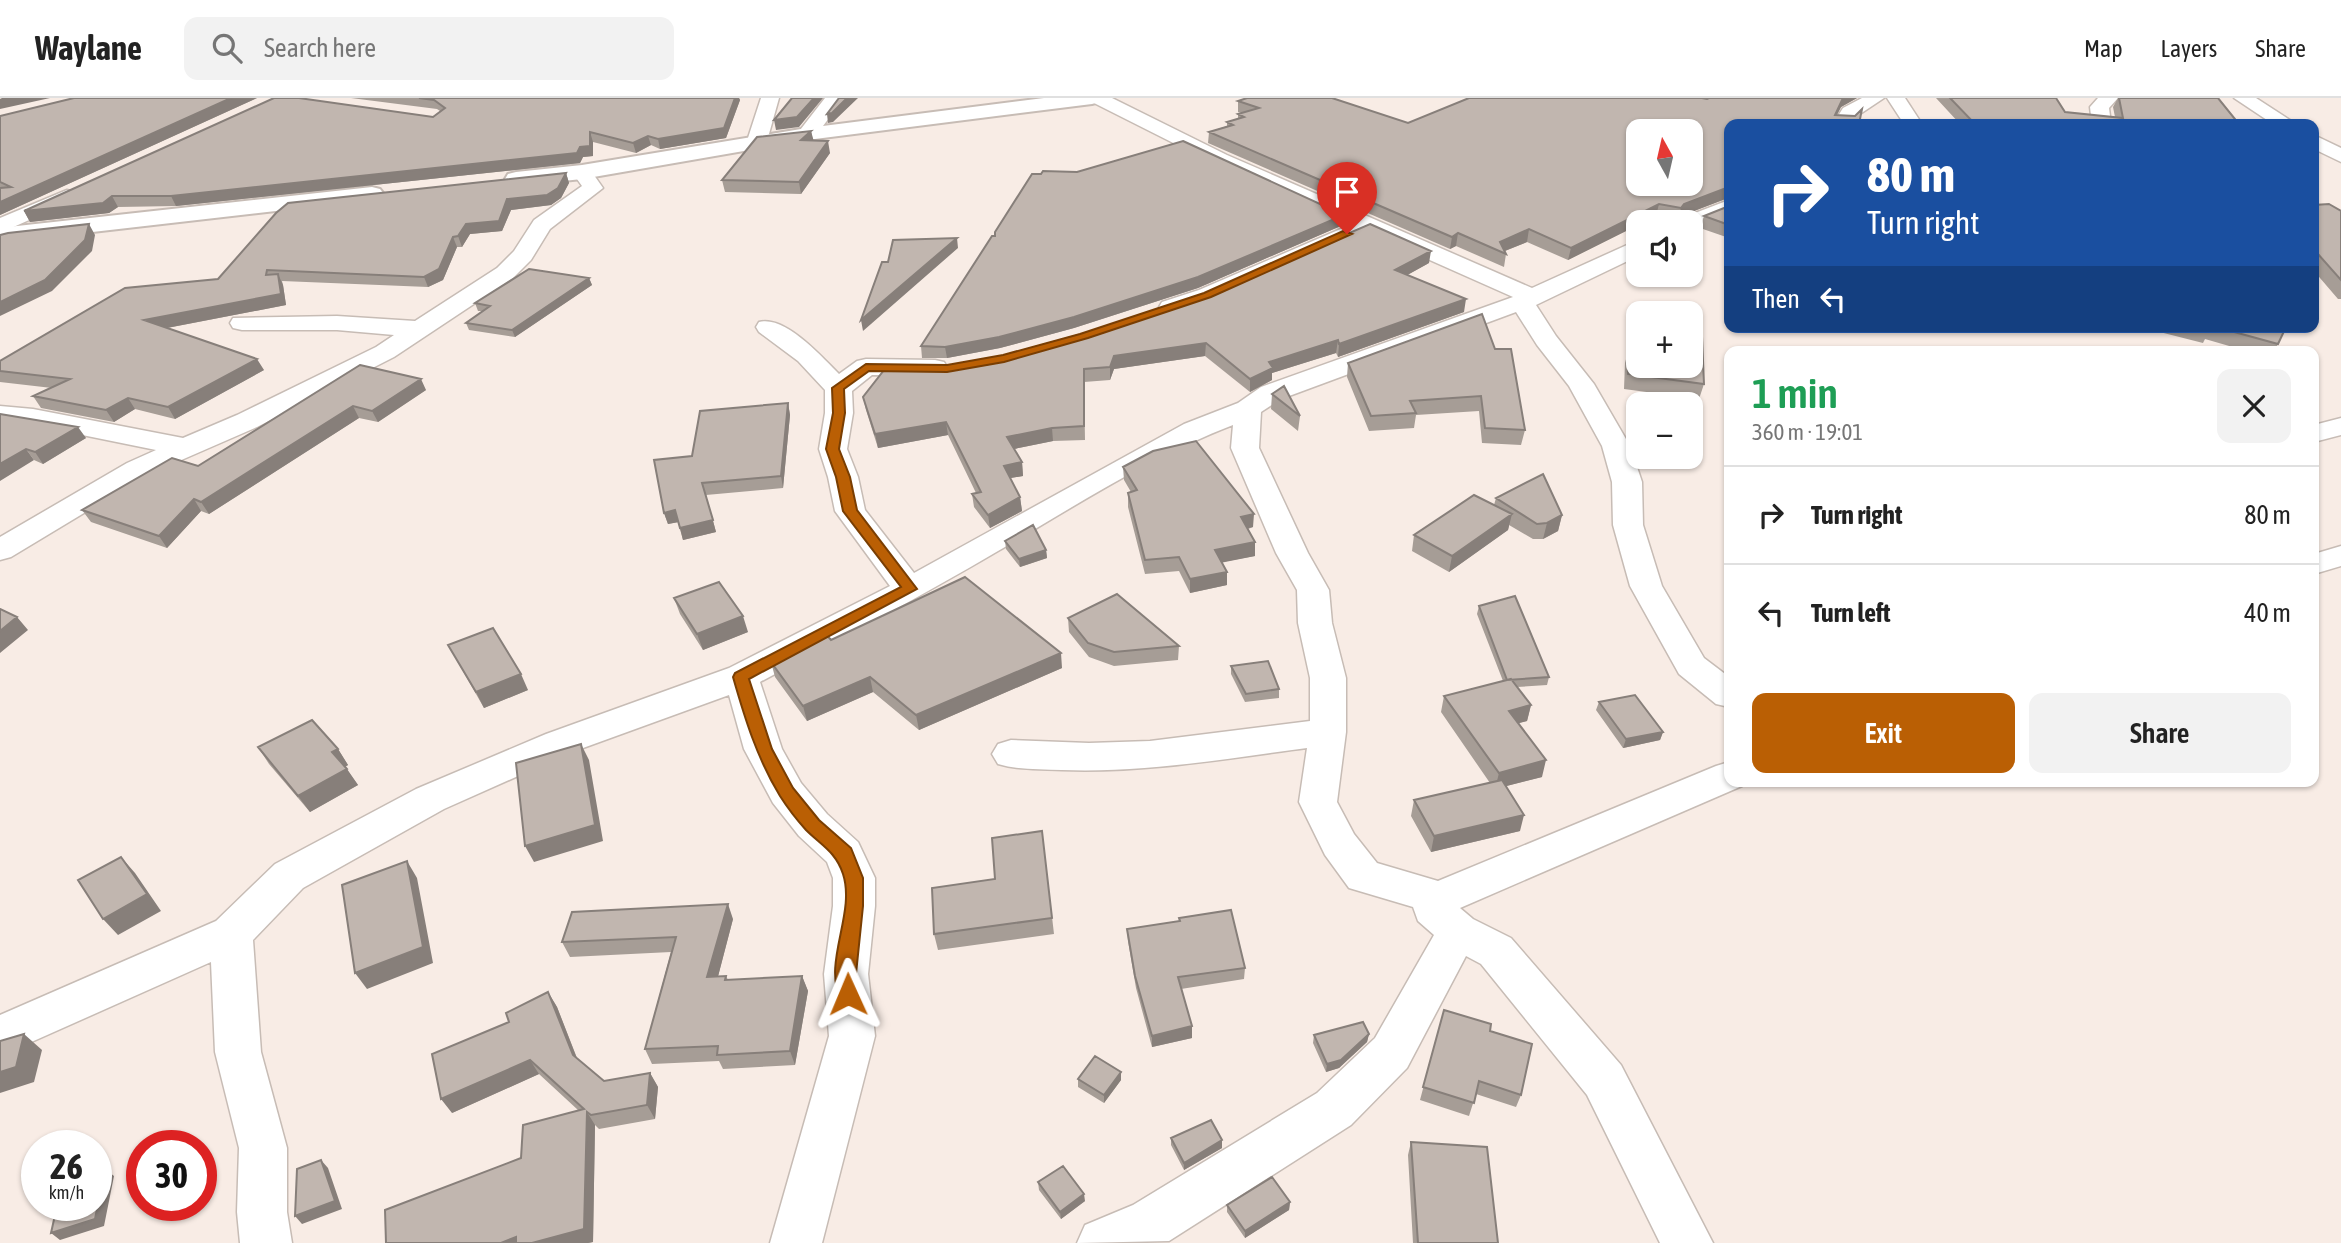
<!DOCTYPE html>
<meta charset="utf-8">
<style>
body{margin:0;font-family:"Asap Condensed",sans-serif;background:#f2f2f2;color:#222;height:100vh;display:flex;flex-direction:column;font-size:26px;white-space:nowrap}
*{box-sizing:border-box;margin:0}
p{font-size:23px;color:#767676}
.icon{flex:none;width:38px;height:38px;fill:none;stroke:currentColor;stroke-width:2;stroke-linecap:round;stroke-linejoin:round}
.map{position:relative;flex:1;overflow:hidden}
.sheet{position:absolute;left:1724px;top:248px;width:595px;height:441px;display:flex;flex-direction:column;background:#fff;border-radius:14px;box-shadow:0 2px 5px #0004}
.sheet>*{flex:none}
.top-card{position:absolute;left:1724px;top:21px;width:595px;height:214px;border-radius:14px;box-shadow:0 2px 5px #0004;background:#1a4fa0;color:#fff;overflow:hidden}
.needle{width:46px;rotate:352deg}
.fabs{position:absolute;left:1626px;top:21px;display:grid;gap:14px}
.fabs a{display:grid;place-items:center;width:77px;height:77px;border-radius:14px;background:#fff;box-shadow:0 2px 5px #0004;font-size:35px}
.speed{position:absolute;left:21px;top:1032px;display:flex;gap:14px;font-size:35px;font-weight:700;text-align:center}
.speed>*{display:grid;place-content:center;width:91px;height:91px;border-radius:50%;background:#fff;box-shadow:0 2px 5px #0004;line-height:1}
.speed small{font-size:18px;font-weight:400}
.speed .limit{border:10px solid #d22;background:#fff;color:#111}
.pin{position:absolute;display:grid;place-items:center;width:60px;height:60px;color:#fff;margin:-72px -30px;border-radius:50% 50% 50% 0;rotate:-45deg;box-shadow:0 0 7px #0007}
.pin .icon{rotate:45deg}
.me{position:absolute;width:77px;margin:-38px;rotate:359deg;stroke-linejoin:round;filter:drop-shadow(0 0 5px #0008)}
.turn{display:flex;align-items:center;gap:24px;height:147px;padding:0 28px;font-size:32px}
.turn .icon{width:91px;height:91px;stroke-width:2.5}
.turn b{display:block;font-size:49px;line-height:60px}
.then{display:flex;align-items:center;height:66px;padding:0 28px;background:#0003;gap:14px;font-size:26px}
.round{display:grid;place-items:center;flex:none;width:74px;height:74px;border-radius:14px;background:#f2f2f2}
.head{display:flex;align-items:center;justify-content:space-between;height:119px;padding:0 28px}
h1{font-size:42px;font-weight:600;line-height:52px;color:#1e9e55}
.action{display:flex;gap:14px;margin-top:auto;padding:14px 28px}
.action a{flex:1;height:80px;border-radius:14px;background:#ba5f04;color:#fff;font-size:28px;font-weight:600;line-height:80px;text-align:center}
.action a+a{background:#f2f2f2;color:#222}
ul{padding:0;list-style:none}
li{display:flex;align-items:center;gap:21px;height:98px;padding:0 28px;border-top:2px solid #e0e0e0}
li div{flex:1}
li b{display:block;font-size:26px}
li em{font-style:normal}
header{display:flex;align-items:center;gap:42px;box-sizing:border-box;height:98px;padding:0 35px;background:#fff;border-bottom:2px solid #e0e0e0}
header strong{font-size:33px}
nav{display:flex;gap:38px;margin-inline-start:auto;font-size:24px}
.search{width:490px;height:63px;background:#f2f2f2;display:flex;align-items:center;gap:18px;box-sizing:border-box;padding:0 24px;border-radius:14px;color:#767676;font-size:26px}
.map>svg:first-child{display:block}
.lines{fill:none;stroke-linecap:round;stroke-linejoin:round}
.minor-casing{stroke:#c7bcb5;stroke-width:3}
.major-casing{stroke:#c7bcb5;stroke-width:4}
.minor{fill:#fff;fill-rule:evenodd}
.major{fill:#fff;fill-rule:evenodd}
.wall{fill:#a69d96}
.shaded-wall{fill:#877f7a}
.building{fill:#c1b6af;stroke:#877f7a;stroke-width:2;fill-rule:evenodd}
.route{fill:#ba5f04;stroke:#793e03;stroke-width:2}
</style>
<header>
<strong>Waylane</strong>
<div class="search"><svg class="icon" aria-label="search" viewBox="0 0 24 24"><circle cx="10" cy="10" r="6"/><path d="M15 15l6 6"/></svg>Search here</div>
<nav><a>Map</a><a>Layers</a><a>Share</a></nav>
</header>
<div class="map">
<svg width="2341" height="1145" viewBox="0 0 2341 1145">
<rect width="100%" height="100%" fill="#f8ece5"/>
<g class="lines">
<g class="minor-casing">
<path id="minor" d="M761,0H779L767,43L757,49L747,43Z
M825,0H844L814,40H800L797,36Z
M1089,0H1112L1227,57L1532,190L1638,142V158L1536,207L1556,238L1594,286L1630,348L1642,384L1643,427L1662,488L1704,560L1729,579V609L1716,606L1679,576L1630,488L1613,427L1612,384L1602,348L1569,288L1537,247L1516,214L1281,301L1261,314L1259,350L1308,455L1329,492L1332,525L1346,580V634L1337,704L1354,736L1377,765L1438,783L1716,668L1729,664V684H1745L1742,688L1460,810L1473,821L1511,840L1621,967L1713,1145H1660L1587,997L1481,866L1466,858L1407,970L1351,1027L1169,1143L1077,1145L1085,1127L1133,1107L1317,995L1375,940L1434,837L1418,823L1413,809L1349,790L1325,757L1299,704L1307,650C1225,661 1144,675 1062,672C1040,671 1018,672 998,666L992,656L998,646L1011,642L1089,645L1150,643L1310,623V580L1298,525L1297,492L1276,455L1231,350L1233,327C1152,358 1073,409 998,453C920,499 840,541 760,584L782,651L801,685L827,716L858,744L875,780V808L868,876L875,938L822,1145H770L829,938L824,876L833,808V780L827,764L799,738L773,705L744,651L729,597L572,654L444,711L303,790L253,842L261,954L287,1050V1114L292,1145H240L237,1114L239,1050L215,954L211,864L0,958V917L216,823L275,766L416,691L546,636L729,570L890,488L835,413L828,379L819,351L825,315V292L798,263L759,234L756,229L759,224C785,217 822,259 839,276L857,263L866,261L935,262L944,264L948,270L944,276L935,278L872,277L852,293L853,315L847,351L858,379L865,412L914,475L1184,326L1238,305L1261,289L1513,199L1369,135C1334,150 1191,221 1162,214L1159,209L1162,204L1199,192L1350,127L1213,65L1092,4Z
M1862,0H1884L1857,18L1851,26H1833L1843,10Z
M1887,0H1905L1922,26H1904Z
M2098,0H2118L2109,10L2111,26H2092L2090,9Z
M2234,0H2256L2296,26H2273Z
M2314,37L2341,50V64L2314,51Z
M582,68L589,70L603,90L550,131L531,162L513,180L394,259L257,329L147,377L11,459L0,462V439L127,365L156,352L33,327L0,324V308L33,311L183,340L237,317L376,249L394,237L337,232H242L233,230L230,225L233,220L337,218L415,223L497,170L514,153L534,122L582,88L572,74L575,70Z
M67,92L74,94L78,98L74,102L0,135V120Z
M1729,102V116L1690,131V124H1680L1682,120Z
M2341,320V337L2314,344V327Z
M2341,448V468L2314,476V456Z"/>
</g>
<g class="major-casing">
<path id="major" d="M1044,0H1102L1099,4L1092,6L807,42L582,81L516,88L508,86L505,81L508,76L516,74L582,67L807,30Z
M372,89L380,91L384,96L380,101L14,143L0,148V131L8,129Z"/>
</g>
<use href="#minor" class="minor"/>
<use href="#major" class="major"/>
</g>
<path class="wall" d="M74,0H257L0,117V18Z
M351,0H739L740,2L726,40L660,51L651,47L636,55L593,44V58L583,59L580,65L176,108L118,109L109,115L30,124L24,113L433,19L440,13L437,11Z
M1709,0H1857L1841,9L1837,17L1859,26H1729V100H1728L1681,118L1678,122L1656,118L1638,124V127L1568,162L1527,144L1505,153L1506,156L1504,169L1456,148L1450,151L1208,45L1209,34L1227,28V24L1238,21V16L1242,15L1238,14V3L1408,25L1707,1Z
M1936,0H2056L2065,14L2115,19L2113,9L2118,0H2218L2239,26H1960Z
M811,33L813,43L830,55L801,96L725,94L722,82Z
M566,75L569,85L561,100L551,107L511,112L502,133L470,136L462,149H457L443,182L428,189L282,183L283,187L286,207L167,230L264,272L175,321L135,311L114,324L41,310L33,298L52,290L0,284V263L218,181Z
M2314,107L2341,113V201H2338L2314,173Z
M1729,108V140L1700,130L1704,118Z
M1343,127L1198,190L1074,230L1000,250L947,260H922L921,248Z
M1429,165L1407,177L1464,214L1338,259L1336,255L1272,275V282L1250,294L1205,258L1114,271L1110,282L1084,284L1085,342L1053,343L1014,351L1022,364L1023,378L1010,380L1020,399L1022,413L990,430L974,409L972,396L976,395L948,337L878,350L866,312L863,299L946,269L1003,258Z
M589,180L592,187L515,239L469,232L466,225L482,213H478L475,205Z
M1482,216L1525,332L1521,347L1482,345L1479,313L1416,317L1414,330L1369,333L1347,279L1348,265Z
M2140,229H2286L2278,246L2274,254H2250L2205,241L2203,245Z
M1629,250L1704,286L1699,301L1624,291L1625,265Z
M360,267L426,292L378,324L359,320L209,416L201,413L167,450L91,424L82,412L198,368Z
M1272,296L1300,318L1298,333L1271,311Z
M788,305L790,317L783,390L706,397L716,434L683,442L678,424L668,426L664,415L692,358Z
M0,316L86,340L43,366L34,362Z
M1123,369L1253,429L1248,431L1255,458L1222,464L1227,487L1190,495L1179,473L1145,476L1128,409V395L1131,394L1124,382Z
M1496,400L1562,417L1558,433L1543,441H1533L1509,427L1508,432L1449,474L1412,453L1414,437L1494,407Z
M1005,443L1046,452L1047,460L1020,469L1006,451Z
M674,500L748,534L703,552L680,516Z
M1479,508L1549,579L1547,587L1517,589L1531,607L1527,623L1518,625L1542,679L1506,688L1520,733L1431,754L1411,718L1414,702L1490,685L1441,614L1444,598L1503,583L1477,516Z
M1068,520L1179,548L1178,562L1114,568L1089,559L1069,534Z
M831,542L1062,570L919,632L873,594L807,623L775,579L771,564Z
M448,547L528,592L484,610Z
M1231,568L1279,591V600L1245,604L1231,576Z
M1599,604L1663,634L1660,642L1623,650L1596,612Z
M258,649L338,651L348,667L345,669L358,687L310,714L269,666Z
M1042,733L1054,836L938,852L934,836L995,781Z
M1179,820L1245,870L1244,881L1181,891L1192,928V940L1152,949L1136,890L1128,843L1127,831L1179,823Z
M733,821L718,878H726L728,882L802,878L808,893L795,967L723,971L719,963L652,966L645,951L671,854L570,859L562,844Z
M548,894L557,909L577,960L604,983L650,975L658,989L655,1021L599,1031L595,1027L593,1144L588,1145H386L521,1060L578,1012L539,976L452,1015L509,924Z
M1444,912L1490,933L1521,997L1516,1009L1476,996L1469,1018L1420,1002Z
M1369,936L1367,944L1339,970L1326,974L1313,945L1314,937Z
M1078,981L1121,982L1104,1005L1078,989Z
M1171,1040L1222,1042V1050L1184,1072L1171,1047Z
M1411,1044L1498,1145H1413L1408,1057Z
M1038,1084L1085,1103L1061,1121L1039,1092Z
M1290,1104L1289,1112L1245,1140L1227,1114V1107Z"/>
<path class="shaded-wall" d="M2,0H50L0,11V1Z
M231,0H257L0,117V104Z
M735,0H739L740,2L726,40L660,51L658,41Z
M814,0H823L799,29L776,32L774,22Z
M847,0H858L833,24L828,25L827,16Z
M1843,0H1857L1841,9L1832,26Z
M811,33L814,44L801,42Z
M590,34L593,44V58L583,59L580,65L176,108L171,98Z
M648,38L651,47L636,55L633,45Z
M828,43L830,55L801,96L799,84Z
M566,75L569,85L561,100L551,107L511,112L502,133L470,136L462,149L458,138L466,126L507,101Z
M1729,89L1728,100L1681,118L1678,122L1681,110L1684,106Z
M112,98L118,109L109,115L30,124L24,113Z
M1659,106L1656,118L1643,124H1638V127L1568,162L1571,150Z
M1344,117L1343,127L1198,190L1074,230L1000,250L947,260L945,249Z
M89,126L95,137L92,153L52,193L0,218V204Z
M1529,131L1527,144L1502,154L1500,144Z
M1458,135L1456,148L1450,151L1452,139Z
M453,139L457,149L443,182L428,189L424,179Z
M957,140L958,150L863,233L861,222Z
M1431,153L1429,165L1393,185L1395,172Z
M278,176L283,187L286,207L151,233L144,222Z
M589,180L592,187L515,239L512,232Z
M1466,201L1464,214L1338,259L1339,246Z
M1338,242L1336,255L1272,275V282L1250,294V281L1269,264Z
M1206,245L1205,258L1114,271L1110,282V269L1114,258Z
M257,261L264,272L175,321L168,309Z
M421,281L426,292L378,324L372,313Z
M128,300L135,311L114,324L106,312Z
M788,305L790,317L783,390L781,378Z
M353,308L359,320L209,416L201,404Z
M946,324L948,337L878,350L875,336Z
M78,329L86,340L43,366L35,354Z
M1052,330L1053,343L1009,352L1007,339Z
M26,351L34,362L0,383V366Z
M1022,364L1023,378L1005,381L1004,368Z
M706,397L716,434L683,442L680,430Z
M1020,399L1022,413L990,430L988,417Z
M194,401L201,413L167,450L159,438Z
M675,412L679,424L668,426L664,415Z
M1254,416L1253,429L1240,432L1241,419Z
M1512,416L1508,432L1449,474L1452,458Z
M1562,417L1558,433L1543,441L1547,425Z
M1255,444V458L1215,466V452Z
M1046,452L1047,460L1020,469L1019,461Z
M1227,474V487L1190,495V481Z
M743,518L748,534L703,552L697,536Z
M17,519L28,532L0,555V533Z
M1061,555L1062,570L919,632L916,617Z
M521,576L528,592L484,610L476,594Z
M870,579L873,594L807,623L803,608Z
M1531,607L1527,623L1505,629L1509,613Z
M1663,634L1660,642L1623,650L1626,641Z
M581,646L589,662L603,743L534,764L525,748Z
M338,651L348,667L343,670L332,654Z
M1546,662L1542,679L1495,691L1499,675Z
M347,671L358,687L310,714L298,698Z
M1524,717L1520,733L1431,754L1434,738Z
M121,759L135,775L161,813L118,837L103,821Z
M407,763L417,780L433,865L367,891L355,875Z
M728,806L733,821L714,894L707,879Z
M802,878L808,893L795,967L790,953Z
M548,894L557,909L581,971L573,957Z
M1192,928V940L1152,949V938Z
M24,936L42,952L34,984L0,995V974Z
M1369,936L1367,944L1339,970L1326,974L1327,966Z
M530,962L539,976L452,1015L441,1001Z
M1121,974V982L1104,1005V997Z
M650,975L658,989L655,1021L647,1007Z
M587,1014L595,1027L593,1144L588,1145H532Z
M1222,1042V1050L1184,1072V1065Z
M321,1062L328,1070L342,1111L302,1126L295,1118Z
M105,1071L114,1078L104,1128L60,1142L51,1135Z
M1084,1096L1085,1103L1061,1121L1060,1114Z
M1290,1104L1289,1112L1245,1140V1133Z
M516,1139L521,1145H501Z"/>
<path class="building" d="M74,0H231L0,104V90L11,89L0,84V18Z
M274,0H299L433,19L445,10L434,2L419,0H735L724,30L658,41L648,38L633,45L590,34V48L580,49L577,55L171,98H112L103,105L24,113Z
M792,0H814L797,19L774,22Z
M839,0H847L832,15L827,16Z
M1247,0H1332L1408,25L1469,0H1702L1707,1L1709,0H1843L1835,17L1855,18L1862,11L1859,26H1729V89L1684,106L1681,110L1659,106L1571,150L1529,131L1500,144L1506,156L1458,135L1452,139L1209,34L1233,27L1227,24L1244,19L1238,16L1259,10L1238,3ZM1638,33H1690V86H1638Z
M1950,0H2056L2065,14L2123,20L2119,0H2218L2239,26H1975Z
M811,33L801,42L828,43L799,84L722,82L757,39Z
M1183,43L1344,117L1198,179L1074,219L999,239L945,249L921,248L992,138H995V134L1032,76H1041L1043,73L1077,74Z
M566,75L558,90L547,97L507,101L499,123L466,126L458,138L453,139L439,171L424,179L267,172L266,177L278,176L281,196L144,222L257,261L168,309L128,300L106,312L33,298L70,281L0,273V263L125,190L218,181L276,115L288,105Z
M2329,106L2341,113V182L2318,156L2314,166V107Z
M1729,108V127L1704,118Z
M89,126L85,142L45,182L0,204V137L8,135Z
M1370,126L1431,153L1395,172L1466,201L1339,246L1338,242L1269,264L1273,270L1250,281L1206,245L1114,258L1110,269L1084,271V328L1052,330L1007,339L1022,364L1004,368L1020,399L988,417L972,396L981,394L946,324L875,336L863,299L888,267L946,269L1003,258L1093,233L1218,192Z
M957,140L861,222L882,164H888L893,142Z
M529,171L589,180L512,232L466,225L490,208L475,205Z
M1701,215L1704,286L1628,276L1629,250H1638V268H1690V235Z
M1482,216L1495,251H1511L1525,332L1485,330L1481,298L1410,303L1416,315L1371,318L1348,265Z
M2216,229H2286L2278,246Z
M360,267L421,281L372,313L353,308L201,404L194,401L159,438L82,412L172,360L198,368Z
M1284,288L1300,318L1272,296Z
M788,305L781,378L702,385L713,422L680,430L675,412L664,415L654,362L692,358L700,313Z
M0,316L78,329L35,354L26,351L0,366Z
M1196,343L1254,416L1241,419L1255,444L1215,452L1227,474L1190,481L1179,459L1145,462L1128,395L1137,392L1123,369L1153,353Z
M1543,376L1562,417L1547,425L1537,426L1496,400Z
M1474,397L1512,416L1452,458L1414,437Z
M1033,427L1046,452L1019,461L1005,443Z
M965,479L1061,555L916,617L870,579L803,608L771,564L825,535L831,542Z
M719,484L743,518L697,536L674,500Z
M1117,496L1179,548L1114,554L1088,545L1068,520Z
M1515,498L1549,579L1507,582L1479,508Z
M0,511L17,519L0,533Z
M493,530L521,576L476,594L448,547Z
M1268,563L1279,591L1246,596L1231,568Z
M1511,581L1531,607L1509,613L1546,662L1499,675L1444,598Z
M1635,597L1663,634L1626,641L1599,604Z
M312,622L338,651L332,654L347,671L298,698L258,649Z
M581,646L595,727L525,748L516,665Z
M1502,682L1524,717L1434,738L1414,702Z
M1042,733L1052,820L934,836L932,790L995,781L992,740Z
M121,759L147,796L103,821L78,782Z
M407,763L423,849L355,875L342,787Z
M728,806L707,879L726,878L725,882L802,878L790,953L717,957L718,948L645,951L676,839L562,844L572,814Z
M1231,812L1245,870L1178,879L1192,928L1152,938L1135,878L1127,831L1180,823L1179,820Z
M548,894L573,957L604,983L650,975L647,1007L591,1017L587,1014L584,1131L532,1145H516V1139L501,1145H386L385,1112L521,1060L523,1027L584,1011L530,962L441,1001L432,956L509,924L506,915Z
M1444,912L1491,926L1490,933L1532,946L1521,997L1479,983L1474,1005L1423,989Z
M1363,924L1369,936L1341,962L1327,966L1314,937Z
M24,936L16,969L0,974V943Z
M1095,958L1121,974L1104,997L1078,981Z
M1211,1022L1222,1042L1184,1065L1171,1040Z
M1411,1044L1487,1049L1498,1145H1418Z
M321,1062L335,1103L295,1118L297,1071Z
M1063,1068L1084,1096L1060,1114L1038,1084Z
M105,1071L95,1121L51,1135L57,1108H96V1074Z
M1272,1079L1290,1104L1245,1133L1227,1107Z"/>
<path class="route" d="M1343,133L1352,136L1211,199L1088,240L1004,264L947,274L869,273L844,291L845,315L839,351L850,379L857,412L917,491L749,581L772,651L793,690L819,722L851,750L863,780V808L856,876L858,896L855,903L848,905L841,903C822,864 856,816 843,776C836,754 821,747 806,732C797,722 787,709 780,698C757,660 745,621 733,579L735,575L901,489L843,413L836,379L826,351L833,315L832,290L866,266L947,267L1003,257L1080,236L1204,195Z"/>
</svg>
<div class="fabs">
<a><svg class="needle" viewBox="-14 -14 28 28"><path d="M0-13l5 13h-10z" fill="#e53935"/><path d="M0 13l5-13h-10z" fill="#767676"/></svg></a>
<a><svg class="icon" aria-label="sound" viewBox="0 0 24 24"><path d="M4 9h4l5-4v14l-5-4H4zM17 9q2 3 0 6"/></svg></a>
<a>+</a>
<a>−</a>
</div>
<div class="speed"><div>26<small>km/h</small></div><div class="limit">30</div></div>
<div class="pin" style="left:1347px;top:136px;background:#d93025"><svg class="icon" aria-label="arrive" viewBox="0 0 24 24"><path d="M6 21V4h12l-3 4 3 4H6"/></svg></div>
<svg class="me" style="left:848px;top:896px" viewBox="-20 -20 40 40"><path d="M0-17L14 15 0 8-14 15z" fill="#ba5f04" stroke="#fff" stroke-width="4"/></svg>
<div class="top-card">
<div class="turn"><svg class="icon" aria-label="right" viewBox="0 0 24 24"><path d="M7 20v-9h11M14 6l5 5-5 5"/></svg><div><b>80 m</b>Turn right</div></div>
<div class="then">Then<svg class="icon" aria-label="left" viewBox="0 0 24 24"><path d="M17 20v-9H6M10 6l-5 5 5 5"/></svg></div>
</div>
<section class="sheet">
<div class="head"><div><h1>1 min</h1><p>360 m · 19:01</p></div><a class="round"><svg class="icon" aria-label="close" viewBox="0 0 24 24"><path d="M6 6l12 12M18 6L6 18"/></svg></a></div>
<ul>
<li><svg class="icon" aria-label="right" viewBox="0 0 24 24"><path d="M7 20v-9h11M14 6l5 5-5 5"/></svg><div><b>Turn right</b></div><em>80 m</em></li>
<li><svg class="icon" aria-label="left" viewBox="0 0 24 24"><path d="M17 20v-9H6M10 6l-5 5 5 5"/></svg><div><b>Turn left</b></div><em>40 m</em></li>
</ul>
<div class="action"><a>Exit</a><a>Share</a></div>
</section>
</div>
